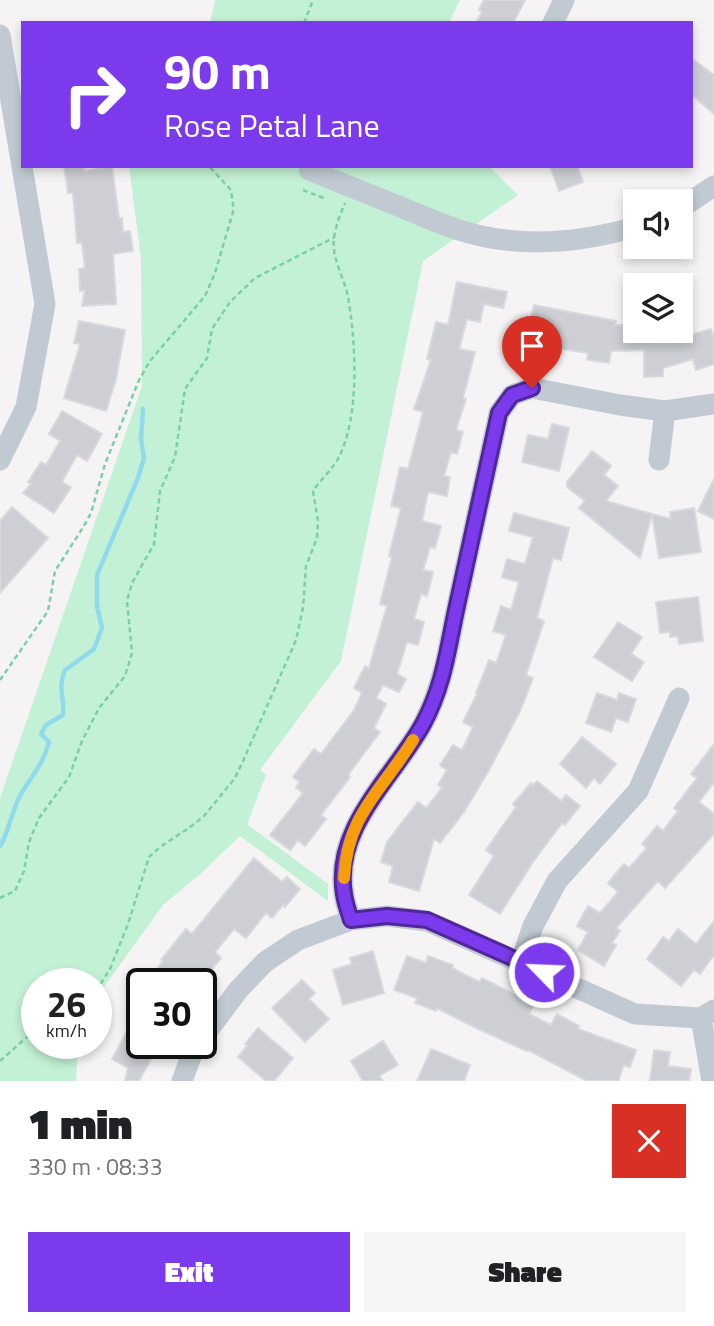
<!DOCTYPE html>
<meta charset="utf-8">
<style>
body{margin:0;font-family:"Titillium Web",sans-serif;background:#f6f6f6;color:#202124;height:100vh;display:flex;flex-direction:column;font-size:26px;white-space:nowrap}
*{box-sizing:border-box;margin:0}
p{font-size:23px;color:#757577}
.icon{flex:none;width:38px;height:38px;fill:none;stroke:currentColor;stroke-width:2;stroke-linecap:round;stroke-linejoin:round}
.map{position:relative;height:1081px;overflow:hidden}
.panel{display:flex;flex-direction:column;background:#fff;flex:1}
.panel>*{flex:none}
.top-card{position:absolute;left:21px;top:21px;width:672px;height:147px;border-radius:0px;box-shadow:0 4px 10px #0003;background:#7c3aed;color:#fff;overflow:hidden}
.tools{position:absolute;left:623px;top:189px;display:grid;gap:14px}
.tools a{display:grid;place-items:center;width:70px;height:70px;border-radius:0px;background:#fff;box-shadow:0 4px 10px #0003;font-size:35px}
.speed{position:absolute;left:21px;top:968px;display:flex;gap:14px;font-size:35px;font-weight:700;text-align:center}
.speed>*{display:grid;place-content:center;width:91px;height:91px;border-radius:50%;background:#fff;box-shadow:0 4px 10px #0003;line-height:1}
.speed small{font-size:18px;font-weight:400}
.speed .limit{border:4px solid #111;border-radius:10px;background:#fff;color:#111}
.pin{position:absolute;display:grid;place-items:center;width:60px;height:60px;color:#fff;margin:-72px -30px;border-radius:50% 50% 50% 0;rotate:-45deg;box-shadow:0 0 7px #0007}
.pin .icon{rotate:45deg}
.me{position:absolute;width:77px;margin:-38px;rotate:294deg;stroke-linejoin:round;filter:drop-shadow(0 0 5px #0008)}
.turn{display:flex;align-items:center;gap:24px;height:147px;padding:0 28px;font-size:32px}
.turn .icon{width:91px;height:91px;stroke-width:2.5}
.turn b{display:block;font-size:49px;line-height:60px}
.round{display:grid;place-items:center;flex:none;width:74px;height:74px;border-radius:0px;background:#f6f6f6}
.headline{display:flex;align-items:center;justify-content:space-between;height:119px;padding:0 28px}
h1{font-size:42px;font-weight:800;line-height:52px}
.action{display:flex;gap:14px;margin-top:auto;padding:14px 28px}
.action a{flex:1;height:80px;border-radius:0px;background:#7c3aed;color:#fff;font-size:28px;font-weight:800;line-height:80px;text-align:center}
.action a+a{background:#f6f6f6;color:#202124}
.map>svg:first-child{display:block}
.green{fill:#c3f1d5}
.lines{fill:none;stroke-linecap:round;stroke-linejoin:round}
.stream{stroke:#90daee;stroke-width:4.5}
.building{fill:#cdcfd5;stroke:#d7d9de;stroke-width:2}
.path{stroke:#7ad0a6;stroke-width:2.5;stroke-dasharray:5 3.5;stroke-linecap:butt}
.minor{stroke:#c1cad2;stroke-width:21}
.path-bridge{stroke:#7ad0a6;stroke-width:2.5;stroke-dasharray:5 3.5;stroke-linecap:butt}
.minor-bridge{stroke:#c1cad2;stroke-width:21}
.route-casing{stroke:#51269a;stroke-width:18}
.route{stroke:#7c3aed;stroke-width:12}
.slow{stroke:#f59e0b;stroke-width:12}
</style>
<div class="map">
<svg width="714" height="1081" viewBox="0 0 714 1081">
<rect width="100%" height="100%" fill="#f5f3f3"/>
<path class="green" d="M215,0H460L449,23H210Z
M129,166H489L518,195L423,261L341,661L260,770L266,775L247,824L328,884V901L240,836L198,876L163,905L96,998V984H37V1043H78L76,1081H0V798L142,386L141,259Z"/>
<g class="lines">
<path class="stream" d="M0,846C9,831 11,815 18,800C29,777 42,769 49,742L41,734L46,725L63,715C65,695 57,692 65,670L94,649L102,628L97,606V575L138,478L144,458L141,439L143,409"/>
</g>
<path class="building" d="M484,0H525L513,23H476L482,12L479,10Z
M691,58L714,75V114L691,94Z
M64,166H83L84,171L112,167L119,219L122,218L123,232L130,231L133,251L113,254L116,304L82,306L85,290L80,291L79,269L85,268L82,243H77L73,193H68Z
M550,166H577L583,182L559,191Z
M457,282L507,292L503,308L484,304L480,322L467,319L459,349L475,352L463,398L466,399L456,430L463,432L457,454L451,452L444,476L450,477L447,496L428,492L422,521L441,526L435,548L430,547L423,570L433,572L427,596L421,594L414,619L424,622L418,645L407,642L397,674L406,679L399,692L383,685L376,698L386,704L374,728L380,732L348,775L350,777L321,815L326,819L305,846L298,840L290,850L270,835L303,793L296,787L300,782L293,777L314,749L321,754L354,710L362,693L354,688L365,666L369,668L387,606L380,604L392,557L389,556L401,508L391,506L400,467L408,469L423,412L414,409L431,360L427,359L436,322L448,325Z
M534,305L616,321L615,325H635V331H663V343L711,329L714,337V364L696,370L693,359L663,368V376L644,377V350L611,351L609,363L587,360L588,353L562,349L561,352L523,345L527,317L531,318Z
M79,321L125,330L116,379L106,411L64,398L80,344L74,343Z
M62,411L102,434L87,461L77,455L62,482L71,487L54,513L23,493L31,484L28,482L41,462L46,465L60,441L49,434Z
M552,424L569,428L559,471L522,462L528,435L548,439Z
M592,451L611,466L604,475L618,486L606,501L652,514L640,558L579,508L585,501L567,487V482Z
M714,479V519L698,511Z
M12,507L48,538L0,593V521Z
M694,508L701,552L659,558L652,514L671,519L670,512Z
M514,513L569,528L561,560L553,558L537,618L544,621L526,675L533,678L520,711L489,770L464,812L440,843L434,839L419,891L389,882L393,866L381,862L387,842L418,802L426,808L442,788L438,785L447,770L440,765L453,745L462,750L473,727L463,722L477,694L476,693L489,660L496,663L506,635L493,631L501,606L511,610L519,582L502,577L507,559L525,564L533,537L509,531Z
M698,597L703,641L679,644L678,636L670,637V632L660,633L656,602Z
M618,622L642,637L631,654L644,662L632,681L594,657Z
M597,693L617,700L619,693L636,699L628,722L616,718L611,732L586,723Z
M582,737L616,764L600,784L594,778L586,788L560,764Z
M714,744V782L699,802L714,814V834L665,888L658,881L616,928L620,931L612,943L616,945L604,966L578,950L588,932L577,926L588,906L600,913L618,892L608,883L624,864L629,868L647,848L642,844L657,826L663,831L678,811L674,808L697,778L691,774Z
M537,781L561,801L566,795L580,806L565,825L562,823L533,862L500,914L469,895L494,856L486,850L516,807L513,804L531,783L533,785Z
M254,858L282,882L287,877L300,889L285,907L283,905L272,918L266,913L246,938L234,929L215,952L221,958L200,984H146L163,961L161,960L186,929L192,934Z
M714,921V955L700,974L694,970L681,986L647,959L663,937L669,941L678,929L696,944Z
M373,951L384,993L343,1005L333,970L352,964L350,958Z
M407,956L426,963L428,956L453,965L452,968L479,982L482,978L534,1004L529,1014L551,1025L557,1014L579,1026L578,1029L636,1050L630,1067L624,1065L618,1081H587L528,1050L527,1051L476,1028L437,1008L436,1011L415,1003L417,998L394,990Z
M302,980L315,993L309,999L329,1019L305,1042L272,1008Z
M142,1004V1043H160L139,1081H125L128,1068L112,1059Z
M258,1028L293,1058L274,1081H266L238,1057L247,1046L245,1044Z
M383,1041L398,1065L379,1076L383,1081H363L351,1061Z
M431,1049L470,1065L464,1081H417Z
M654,1050L670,1052L668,1066L691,1069L689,1081H650Z"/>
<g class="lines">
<path class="path" d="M304,23L313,0
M0,680L48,611L55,571L84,526L91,513L105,464L139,380L150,361L205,296L215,273L233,212V201L230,189L209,166
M0,898L15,891L24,871L29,842L39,818L69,777L82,741L99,708L125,676L132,653L127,601L132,583L154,544L160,491L175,457L185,389L207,358L212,329L230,302L255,278L335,237
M96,991L110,969L128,924L149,857L160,847L189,828L204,816L235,778L243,761L296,640L303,608L306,566L317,538L318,521L313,491C321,479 333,469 339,457C360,415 356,342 348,297C345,281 336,266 334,250C332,235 339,217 345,203
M0,1061L37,1028"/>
<path class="minor" d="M553,23L564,0
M0,35L45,304L26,407L0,460
M386,201C409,210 432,221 456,229C515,249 576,244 635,227
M681,208L714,186
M659,460L665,411
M351,920C348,911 345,902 344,894C333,827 394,777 423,724C445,682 448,646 458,601C471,539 485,476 499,413L512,395L532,388L620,405L665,411L714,404
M521,961L533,926L557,881L638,791L679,698
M701,1018L712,1081
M201,1040L239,989L265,962L298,940L351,920L387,916L427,921L635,1014L701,1018L714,1010
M182,1081L193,1051L199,1043"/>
<path class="path-bridge" d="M303,190L326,199"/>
<path class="minor-bridge" d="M309,170L386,201"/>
</g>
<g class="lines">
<g class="route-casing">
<path id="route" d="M532,388L512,395L499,413C485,476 471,539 458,601C448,645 445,683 423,724C394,777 333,827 344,894C345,902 348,911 351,920L387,916L427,920L544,972"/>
</g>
<use href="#route" class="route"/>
<path class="slow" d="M344,878C347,814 382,791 413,740"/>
</g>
</svg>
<div class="tools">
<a><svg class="icon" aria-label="sound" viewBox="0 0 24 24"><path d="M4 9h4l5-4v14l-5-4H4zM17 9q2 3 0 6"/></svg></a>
<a><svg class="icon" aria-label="layers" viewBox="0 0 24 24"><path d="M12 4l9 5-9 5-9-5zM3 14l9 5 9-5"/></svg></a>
</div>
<div class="speed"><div>26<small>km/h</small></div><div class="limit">30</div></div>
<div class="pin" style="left:532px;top:388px;background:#d93025"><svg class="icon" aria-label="arrive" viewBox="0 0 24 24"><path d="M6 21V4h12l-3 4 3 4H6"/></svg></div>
<svg class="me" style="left:544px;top:972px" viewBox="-20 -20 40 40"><circle r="17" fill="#7c3aed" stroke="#fff" stroke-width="3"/><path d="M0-11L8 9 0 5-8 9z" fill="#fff"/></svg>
<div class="top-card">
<div class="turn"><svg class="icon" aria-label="right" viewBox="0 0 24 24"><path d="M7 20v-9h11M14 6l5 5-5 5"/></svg><div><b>90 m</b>Rose Petal Lane</div></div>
</div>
</div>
<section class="panel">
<div class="headline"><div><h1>1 min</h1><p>330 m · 08:33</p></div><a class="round" style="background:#d93025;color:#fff"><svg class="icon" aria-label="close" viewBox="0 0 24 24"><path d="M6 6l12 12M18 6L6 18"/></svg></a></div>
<div class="action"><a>Exit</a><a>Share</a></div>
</section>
